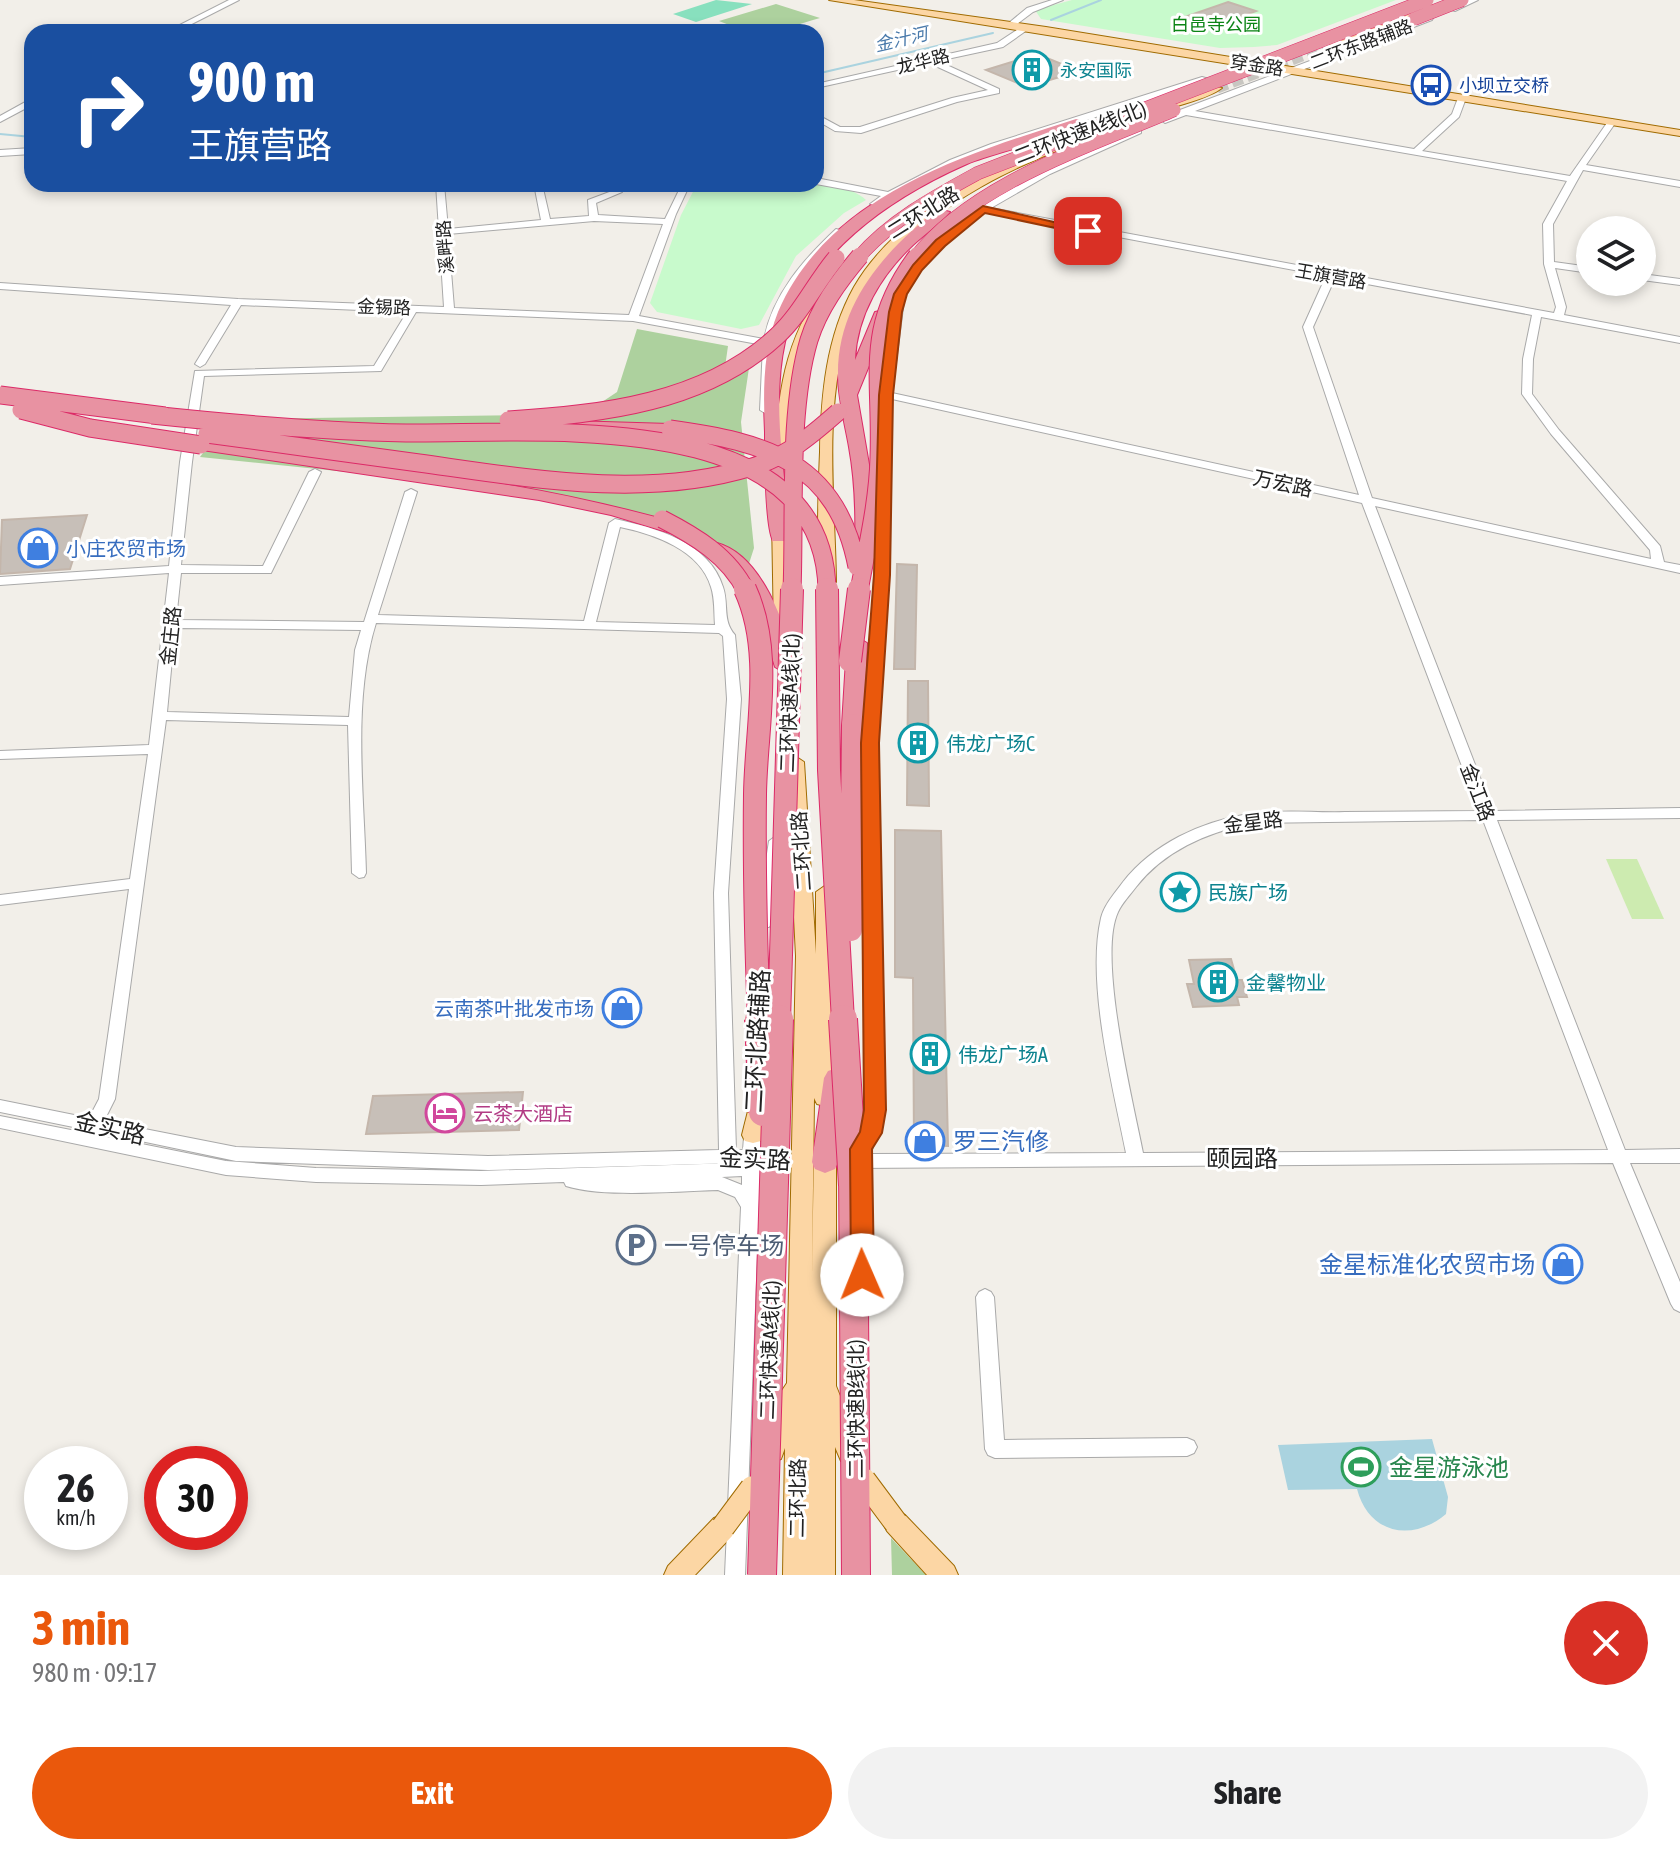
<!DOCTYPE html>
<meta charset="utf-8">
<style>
body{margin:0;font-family:"Asap Condensed","Noto Sans SC",sans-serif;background:#f2f2f2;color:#202124;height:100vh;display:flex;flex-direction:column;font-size:30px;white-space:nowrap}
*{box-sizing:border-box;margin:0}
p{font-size:26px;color:#757577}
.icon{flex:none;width:44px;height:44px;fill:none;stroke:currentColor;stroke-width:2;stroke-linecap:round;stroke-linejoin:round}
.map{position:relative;height:1575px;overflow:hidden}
.drawer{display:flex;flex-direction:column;background:#fff;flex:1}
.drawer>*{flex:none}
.guide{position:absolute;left:24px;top:24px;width:800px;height:168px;border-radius:24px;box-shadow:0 4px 12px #0003;background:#1a4fa0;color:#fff;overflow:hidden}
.buttons{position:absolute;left:1576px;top:216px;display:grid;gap:16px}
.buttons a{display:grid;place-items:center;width:80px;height:80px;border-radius:50%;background:#fff;box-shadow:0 4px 12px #0003;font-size:40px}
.speed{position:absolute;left:24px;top:1446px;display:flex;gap:16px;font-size:40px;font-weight:700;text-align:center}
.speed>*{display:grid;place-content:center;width:104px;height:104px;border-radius:50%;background:#fff;box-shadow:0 4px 12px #0003;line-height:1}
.speed small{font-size:20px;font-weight:400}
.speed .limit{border:12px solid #d22;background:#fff;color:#111}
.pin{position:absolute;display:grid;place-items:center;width:68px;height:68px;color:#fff;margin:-34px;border-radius:16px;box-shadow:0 4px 12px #0006}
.me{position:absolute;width:88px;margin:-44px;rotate:359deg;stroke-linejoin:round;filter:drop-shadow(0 0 6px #0008)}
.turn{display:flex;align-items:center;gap:28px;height:168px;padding:0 32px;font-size:36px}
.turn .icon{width:104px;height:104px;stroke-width:2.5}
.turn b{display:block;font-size:56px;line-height:68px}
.round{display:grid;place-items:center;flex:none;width:84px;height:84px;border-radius:42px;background:#f2f2f2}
.headline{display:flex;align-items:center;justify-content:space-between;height:136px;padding:0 32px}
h1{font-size:48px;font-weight:700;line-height:60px;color:#ea580c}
.cta{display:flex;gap:16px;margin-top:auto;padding:16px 32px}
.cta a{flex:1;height:92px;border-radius:48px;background:#ea580c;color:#fff;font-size:32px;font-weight:700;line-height:92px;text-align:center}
.cta a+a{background:#f2f2f2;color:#202124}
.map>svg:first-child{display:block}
.grass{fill:#cdebb0}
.forest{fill:#add19e}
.park{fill:#c8facc}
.pitch{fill:#88e0be}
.water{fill:#aad3df}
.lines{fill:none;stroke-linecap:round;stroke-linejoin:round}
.stream{stroke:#aad3df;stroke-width:2}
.building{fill:#c7bfb8;stroke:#c4b6ab;stroke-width:2}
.major-tunnel{stroke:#c8c6c1;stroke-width:11;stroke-dasharray:11 5;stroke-linecap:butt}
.minor-casing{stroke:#a9a9a9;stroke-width:2}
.major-casing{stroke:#a06b00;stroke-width:2}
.highway-casing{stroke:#dc2a67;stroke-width:2}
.minor{fill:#fff;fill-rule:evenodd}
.major{fill:#fcd6a4;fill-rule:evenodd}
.highway{fill:#e892a2;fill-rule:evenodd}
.major-bridge-casing{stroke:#a06b00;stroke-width:25;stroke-linecap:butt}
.highway-bridge-far3-casing{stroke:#dc2a67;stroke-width:14;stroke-linecap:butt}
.highway-bridge-far2-casing{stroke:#dc2a67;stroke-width:19;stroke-linecap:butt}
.highway-bridge-far1-casing{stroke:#dc2a67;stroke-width:24;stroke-linecap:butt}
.highway-bridge-casing{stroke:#dc2a67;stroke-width:30;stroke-linecap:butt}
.major-bridge{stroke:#fcd6a4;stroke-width:23}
.highway-bridge-far3{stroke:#e892a2;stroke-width:13}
.highway-bridge-far2{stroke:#e892a2;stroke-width:17}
.highway-bridge-far1{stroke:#e892a2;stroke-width:22}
.highway-bridge{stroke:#e892a2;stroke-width:28}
.route{fill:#ea580c;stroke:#983908;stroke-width:2}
.labels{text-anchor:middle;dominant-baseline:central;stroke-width:6;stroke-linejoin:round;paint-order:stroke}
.far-park-label{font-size:18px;fill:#0c8416;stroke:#fff}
.far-water-label{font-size:18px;font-style:italic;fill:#4a7aab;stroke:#fff}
.far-street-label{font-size:18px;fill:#222;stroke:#fff}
.far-culture-label{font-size:18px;fill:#0d838f;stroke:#fff;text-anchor:start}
.far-transit-label{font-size:18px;fill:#164399;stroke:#fff;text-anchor:start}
.street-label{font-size:20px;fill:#222;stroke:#fff}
.shop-label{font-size:20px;fill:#366cbe;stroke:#fff;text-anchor:start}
.culture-label{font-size:20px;fill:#0d838f;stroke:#fff;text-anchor:start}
.hotel-label{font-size:20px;fill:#b23c85;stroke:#fff;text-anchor:start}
.near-street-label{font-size:24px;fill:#222;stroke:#fff}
.near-shop-label{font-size:24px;fill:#366cbe;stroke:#fff;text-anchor:start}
.near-service-label{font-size:24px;fill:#4e5e75;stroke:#fff;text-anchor:start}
.near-leisure-label{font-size:24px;fill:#27864d;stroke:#fff;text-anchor:start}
</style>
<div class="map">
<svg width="1680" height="1575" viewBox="0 0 1680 1575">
<rect width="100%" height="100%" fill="#f2efe9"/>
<path class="grass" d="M1606,859H1637L1664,919H1632Z"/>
<path class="forest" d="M776,4L820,18C779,30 761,38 719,21Z
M637,329L728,346L725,367L749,368L741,422L754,548L745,576L689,541L613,508L533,491L200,457L228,419L531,415L596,406L617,392Z
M891,1538L926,1575H892Z"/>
<path class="park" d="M1072,0H1396L1277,45L1254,47L1220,48L1041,19L1035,10Z
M697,184C737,184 839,173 866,200L844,213L796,256L759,325L741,329L657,312L650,303L681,215Z"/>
<path class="pitch" d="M716,0L752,4L696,22L673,14Z"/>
<path class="water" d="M1432,1439L1448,1497L1446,1514C1413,1542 1369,1535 1357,1489L1288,1490L1278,1445Z"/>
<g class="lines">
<path class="stream" d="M1051,20L1101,0
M816,74L993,33
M0,134L32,137"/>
</g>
<path class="building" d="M1228,2L1256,11L1205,30L1176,20Z
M1037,54L1079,71L1027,87L986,70Z
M87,515L70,569L0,574L2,520Z
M897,564L917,565L915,669H894Z
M908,681H928L929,806L907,805Z
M895,830L941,831L948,1146L914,1145L913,978L895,977Z
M1231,959L1237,980H1242L1247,997H1237L1239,1005L1193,1007L1187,984H1194L1189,960Z
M523,1092L519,1130L366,1134L373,1096Z"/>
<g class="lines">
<path class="major-tunnel" d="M1217,88L1334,44"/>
<g class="minor-casing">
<path id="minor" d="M229,0H239L176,32H166Z
M1052,0H1063L1033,12L1017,24L1010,22L1027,8Z
M1468,0H1478L1455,11L1448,9Z
M1429,16L1433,18L1432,20L1195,111L1414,149L1452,114L1458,98L1462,96L1466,98L1459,117L1422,151L1570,176L1609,120L1612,119L1616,122L1586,165L1680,181V187L1583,170L1553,224L1554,262L1590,267V273L1555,268L1566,307L1564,315L1680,337V343L1541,317L1533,359L1532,394L1559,430L1660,546L1664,562L1680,565V573L1375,506L1493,811L1680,808V818L1497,820L1625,1150L1680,1149V1163H1630L1680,1282V1312L1674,1309L1671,1304L1613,1163L852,1168L846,1166L843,1161L846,1156L854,1154L867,1110L862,788L879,489L883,488L889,491L876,788L883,1110L871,1154L1126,1153C1113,1087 1086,983 1101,918C1104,905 1115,893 1123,882C1153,844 1200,822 1248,814C1278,809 1315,813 1345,812C1390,812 1434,811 1479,811L1362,503L892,399L890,404L886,405L881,402L894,300L899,297L904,300L892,393L1359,495L1303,327L1326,276L985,212L940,249L917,274L909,272C954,216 1016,182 1081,153C1100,145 1119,135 1138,128L1141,129V133L1050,174L991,208L1554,313L1556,307L1544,264L1543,224L1567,181L1186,115L1165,123L1161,120L1180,110ZM1335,278L1532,315L1523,359L1522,394L1551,434L1650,550L1651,559L1372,498L1313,327ZM1483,820L1608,1150L1143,1153C1133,1101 1097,957 1118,912C1122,903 1130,895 1136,887C1165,850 1205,834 1250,823Z
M1023,26L1030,28L1003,47L938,61L999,89V93L957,102L861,133L835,131L816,120V114L840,127H860L952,98L988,90L929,63L816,88V84L997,43Z
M1202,77L1209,79L1166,95L997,148L916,183L878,206L870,204L881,196L816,184V178L888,192L950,160L991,144Z
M29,100H32V105L0,122V116Z
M32,148V154L0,156V150Z
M260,184H299C290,189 269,189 260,184Z
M436,184H444L448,229L541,220L534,184H542L550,219L589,216L588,200L612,191V184H620L622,192L596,203L598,215L665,219L682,184H690L676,214L639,316L764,339C773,294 803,260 836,229L844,231C831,245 816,257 804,272C773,313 770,361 770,410L765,413L760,410L763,345L633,321L416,312L381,371L204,376L192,462L181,565L263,566L309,472L315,469L321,472L271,573H181L176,620L364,622L405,492L411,489L417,492L378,615L584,621L609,523L615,519C656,528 709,542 723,587C729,605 722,620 735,635L741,699L728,893L736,1150H743L745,1124L747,1119L753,1118L759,1119L761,1124L760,1152L803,1155L809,1157L812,1162L809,1167L803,1169L787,1167L780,1172L760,1174L745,1575H725L741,1207L735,1197L718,1190C676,1191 604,1198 566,1186L564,1182L481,1185L316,1182L226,1175L0,1128V1116L81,1132L83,1129L0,1112V1100L89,1118L99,1099L129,889L0,905V895L130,879L148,754L0,759V751L149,745L169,573L0,585V577L169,566L180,462L195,371L374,366L407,312L241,305L205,364L200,367L195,364L231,305L0,289V283L238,299L444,307ZM594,221L663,224L629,315L454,308L448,234ZM620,527C654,534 700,550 711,587C715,599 714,613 715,625L596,622ZM376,623L719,633L723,636L727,699L714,893L719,1150L488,1156L236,1147L104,1121L115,1099L166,720L348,725L352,873L359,878L364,877L366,873C364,793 352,700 376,623ZM175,628L361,630L355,650L349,717L167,712ZM98,1132L236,1161L488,1170L735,1163L481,1171L316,1168L226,1161L97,1135ZM742,1176V1185L722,1177Z
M1642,274L1680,279V285L1642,280Z
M776,836L783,841L772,923L769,927H759L756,923L769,841Z
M985,1289L991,1292L994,1297L1004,1440L1187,1438L1194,1441L1197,1447L1194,1453L1187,1456L995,1458L988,1455L985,1449L976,1297L979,1292Z"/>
</g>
<g class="major-casing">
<path id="major" d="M829,0H854L1046,27L1680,130V136Z
M1429,5L1437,7L1338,46L1329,44Z
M1213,86L1222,88C1209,98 1188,102 1172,108C1134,122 1096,135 1059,150C968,186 874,242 845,341C824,417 835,504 836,582L828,587L822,585C815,569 819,476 820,452C821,396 826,337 854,287C918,176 1100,127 1213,86Z
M826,283L836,286C795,343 792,397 788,465L786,468H776L774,465C778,395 783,341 826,283Z
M780,514L788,519L790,633L782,638L774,633L772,519Z
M795,756L804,762L816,954V892L826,885L836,892V1098L833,1104L825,1106L817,1104L814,1098L812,1275L814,1148L817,1142L825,1139L833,1142L836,1148V1386L863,1453L859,1461L850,1464L841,1461L835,1447V1575H783L785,1448L781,1459L772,1462L763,1459L759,1451L781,1392L787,1383L796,956L786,762Z
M760,1093L768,1095C773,1107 767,1130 761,1141L753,1143L745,1141L742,1135L752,1095Z
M896,1511L905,1515L954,1566L958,1575H927L887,1531L883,1523L887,1515Z
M723,1515L732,1518L736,1527L732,1536L695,1575H664L668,1566L714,1518Z"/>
</g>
<g class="highway-casing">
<path id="highway" d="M1076,119L1088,122C1070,136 995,152 967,164C890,198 805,255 785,342C771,404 786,474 789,537L787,541H773C765,525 765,454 765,432C763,392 763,349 778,312C828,195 967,154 1076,119Z
M938,209L950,212C939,224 925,234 913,245C881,275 857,315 855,360L875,312L889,309L891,312L857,395L871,476L873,545L864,551L855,545C856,512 855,480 849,447C845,424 838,399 838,375C837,304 885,250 938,209Z
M571,421L670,424L679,429L670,434L565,430V422Z
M201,440C363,464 529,479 687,526L689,530L680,536L611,515L539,500L195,449L192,445Z
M717,543C762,555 787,627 795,667L792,671L785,673L775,667L754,600L738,577L708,549Z
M857,637L867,643L864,725L853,732L842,725L847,643Z
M837,1068L846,1071L850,1078L838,1162L835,1169L825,1173L815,1169L812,1162L824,1078L828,1071Z"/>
</g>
<use href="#minor" class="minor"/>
<use href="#major" class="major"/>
<use href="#highway" class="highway"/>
<g class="major-bridge-casing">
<path id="major-bridge" d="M864,1480L896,1523
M723,1527L752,1488"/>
</g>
<g class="highway-bridge-far3-casing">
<path id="highway-bridge-far3" d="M1414,19L1462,0
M858,258C891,220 934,197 978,173L1427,0
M915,258C971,184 1090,146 1174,110"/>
</g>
<g class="highway-bridge-far2-casing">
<path id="highway-bridge-far2" d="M0,395L165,416
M21,410L90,428L201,445
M152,415C236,424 321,431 406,433C531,435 825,402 827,591
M508,420C602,414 705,403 777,336C801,314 815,283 836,258
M670,429C766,442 837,462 857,567
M207,434C278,444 348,453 419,463C527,478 645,500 752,467C786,457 812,435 838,412
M662,519C695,536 729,556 746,591
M792,591C795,515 788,411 809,340C819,308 839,281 860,256
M859,591C867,547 878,502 879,457C882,375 863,328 917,256"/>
</g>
<g class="highway-bridge-far1-casing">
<path id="highway-bridge-far1" d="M745,589C774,652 756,727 755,794C754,870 756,945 759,1021
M827,589L829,770L843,1021
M850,661L859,589
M851,930L853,725
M779,1021L792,589"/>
</g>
<g class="highway-bridge-casing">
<path id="highway-bridge" d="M759,1019L763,1112
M843,1019L853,1185
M853,1172L856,1575
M762,1575L779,1019"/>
</g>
<use href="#major-bridge" class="major-bridge"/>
<use href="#highway-bridge-far3" class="highway-bridge-far3"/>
<use href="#highway-bridge-far2" class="highway-bridge-far2"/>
<use href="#highway-bridge-far1" class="highway-bridge-far1"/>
<use href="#highway-bridge" class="highway-bridge"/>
</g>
<path class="route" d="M983,206L1094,231L1088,235L985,213L945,246L922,270L907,294L902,312L893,395L890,575L879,743L886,1110L882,1133L872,1149L874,1275L871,1282L862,1285L854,1282L851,1275L850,1149L860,1132L864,1110L861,743L874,575L879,395L889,312L894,294L913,265L936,240Z"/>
<defs>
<g id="building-ring" transform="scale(2)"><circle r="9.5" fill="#fff" stroke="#0f9aa8" stroke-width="1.5"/><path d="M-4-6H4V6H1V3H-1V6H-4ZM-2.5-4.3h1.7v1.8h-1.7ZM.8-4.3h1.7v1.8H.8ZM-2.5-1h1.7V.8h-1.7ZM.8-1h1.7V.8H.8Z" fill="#0f9aa8"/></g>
<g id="bus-ring" transform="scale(2)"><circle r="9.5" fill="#fff" stroke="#1a4fb4" stroke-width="1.5"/><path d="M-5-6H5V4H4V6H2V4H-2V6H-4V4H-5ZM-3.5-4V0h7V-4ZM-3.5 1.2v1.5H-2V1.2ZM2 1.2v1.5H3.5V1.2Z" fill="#1a4fb4"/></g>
<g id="shop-ring" transform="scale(2)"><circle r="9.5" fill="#fff" stroke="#3f7fe0" stroke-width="1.5"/><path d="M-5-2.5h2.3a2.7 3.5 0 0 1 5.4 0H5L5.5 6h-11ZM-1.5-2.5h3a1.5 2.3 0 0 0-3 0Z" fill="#3f7fe0"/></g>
<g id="sight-ring" transform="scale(2)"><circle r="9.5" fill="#fff" stroke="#0f9aa8" stroke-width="1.5"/><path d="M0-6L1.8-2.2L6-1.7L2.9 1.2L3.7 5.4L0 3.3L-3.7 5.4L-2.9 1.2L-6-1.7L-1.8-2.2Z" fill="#0f9aa8"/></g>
<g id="hotel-ring" transform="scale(2)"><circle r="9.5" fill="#fff" stroke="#d1479c" stroke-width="1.5"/><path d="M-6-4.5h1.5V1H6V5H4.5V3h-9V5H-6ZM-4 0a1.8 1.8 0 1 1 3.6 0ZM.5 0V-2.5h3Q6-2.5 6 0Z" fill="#d1479c"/></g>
<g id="parking-ring" transform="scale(2)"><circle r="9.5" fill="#fff" stroke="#5c6f8a" stroke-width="1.5"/><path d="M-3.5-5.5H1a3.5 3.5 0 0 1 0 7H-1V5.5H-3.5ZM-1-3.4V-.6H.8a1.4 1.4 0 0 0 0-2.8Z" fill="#5c6f8a"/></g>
<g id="stadium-ring" transform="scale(2)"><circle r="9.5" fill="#fff" stroke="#2e9e5b" stroke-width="1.5"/><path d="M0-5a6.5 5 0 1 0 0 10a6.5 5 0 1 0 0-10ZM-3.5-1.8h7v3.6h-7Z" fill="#2e9e5b"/></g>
</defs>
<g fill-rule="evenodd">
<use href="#building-ring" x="1032" y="70"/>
<use href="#bus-ring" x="1431" y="85"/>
<use href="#shop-ring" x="38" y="548"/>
<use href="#building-ring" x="918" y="743"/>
<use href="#sight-ring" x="1180" y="892"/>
<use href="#building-ring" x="1218" y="982"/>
<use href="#shop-ring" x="622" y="1008"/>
<use href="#building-ring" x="930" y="1054"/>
<use href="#hotel-ring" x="445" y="1113"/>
<use href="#shop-ring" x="925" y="1141"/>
<use href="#parking-ring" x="636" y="1245"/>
<use href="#shop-ring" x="1563" y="1264"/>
<use href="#stadium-ring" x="1361" y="1467"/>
</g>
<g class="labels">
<g class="far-park-label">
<text x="1216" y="24">白邑寺公园</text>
</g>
<g class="far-water-label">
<text transform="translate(901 39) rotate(-13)">金汁河</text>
</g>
<g class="far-street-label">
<text transform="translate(1361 44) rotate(-21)">二环东路辅路</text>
<text transform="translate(923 61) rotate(-14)">龙华路</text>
<text transform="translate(1257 65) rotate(9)">穿金路</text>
<text transform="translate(445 247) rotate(-94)">溪畔路</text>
<text transform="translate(1331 276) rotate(10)">王旗营路</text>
<text transform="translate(384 307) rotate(2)">金锡路</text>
</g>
<g class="far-culture-label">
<text x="1060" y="70">永安国际</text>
</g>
<g class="far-transit-label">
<text x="1459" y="85">小坝立交桥</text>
</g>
<g class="street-label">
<text transform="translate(1080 132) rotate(-21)">二环快速A线(北)</text>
<text transform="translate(923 212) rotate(-32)">二环北路</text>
<text transform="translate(1283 483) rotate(12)">万宏路</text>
<text transform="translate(170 636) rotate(-84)">金庄路</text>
<text transform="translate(789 703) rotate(-88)">二环快速A线(北)</text>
<text transform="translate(1478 792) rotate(69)">金江路</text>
<text transform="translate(1253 822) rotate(-7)">金星路</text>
<text transform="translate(801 851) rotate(-94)">二环北路</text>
<text transform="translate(769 1350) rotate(-88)">二环快速A线(北)</text>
<text transform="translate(855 1409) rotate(-90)">二环快速B线(北)</text>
<text transform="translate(797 1498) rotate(-89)">二环北路</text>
</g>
<g class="shop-label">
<text x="66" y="548">小庄农贸市场</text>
<text x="594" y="1008" text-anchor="end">云南茶叶批发市场</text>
</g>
<g class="culture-label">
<text x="946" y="743">伟龙广场C</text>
<text x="1208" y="892">民族广场</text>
<text x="1246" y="982">金馨物业</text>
<text x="958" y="1054">伟龙广场A</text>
</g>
<g class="hotel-label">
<text x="473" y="1113">云茶大酒店</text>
</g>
<g class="near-street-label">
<text transform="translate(757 1041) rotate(-87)">二环北路辅路</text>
<text transform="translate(110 1128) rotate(13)">金实路</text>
<text x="1242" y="1158">颐园路</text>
<text transform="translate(755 1159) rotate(3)">金实路</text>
</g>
<g class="near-shop-label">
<text x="953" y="1141">罗三汽修</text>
<text x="1535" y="1264" text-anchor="end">金星标准化农贸市场</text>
</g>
<g class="near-service-label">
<text x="664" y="1245">一号停车场</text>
</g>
<g class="near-leisure-label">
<text x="1389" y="1467">金星游泳池</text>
</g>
</g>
</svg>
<div class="buttons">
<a><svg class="icon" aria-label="layers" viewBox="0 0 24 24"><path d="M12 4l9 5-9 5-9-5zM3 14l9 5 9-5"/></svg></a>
</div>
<div class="speed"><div>26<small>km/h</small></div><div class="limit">30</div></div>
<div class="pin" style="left:1088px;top:231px;background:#d93025"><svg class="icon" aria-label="arrive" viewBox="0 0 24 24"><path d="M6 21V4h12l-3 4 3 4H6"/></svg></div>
<svg class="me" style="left:862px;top:1275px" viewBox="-20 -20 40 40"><circle r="19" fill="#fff"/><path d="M0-13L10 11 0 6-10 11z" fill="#ea580c"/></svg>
<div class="guide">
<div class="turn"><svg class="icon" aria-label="right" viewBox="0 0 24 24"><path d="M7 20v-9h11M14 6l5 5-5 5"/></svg><div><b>900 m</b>王旗营路</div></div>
</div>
</div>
<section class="drawer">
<div class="headline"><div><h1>3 min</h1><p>980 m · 09:17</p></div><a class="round" style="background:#d93025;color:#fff"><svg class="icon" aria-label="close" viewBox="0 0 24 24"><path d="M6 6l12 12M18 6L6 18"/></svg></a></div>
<div class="cta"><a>Exit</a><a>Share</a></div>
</section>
